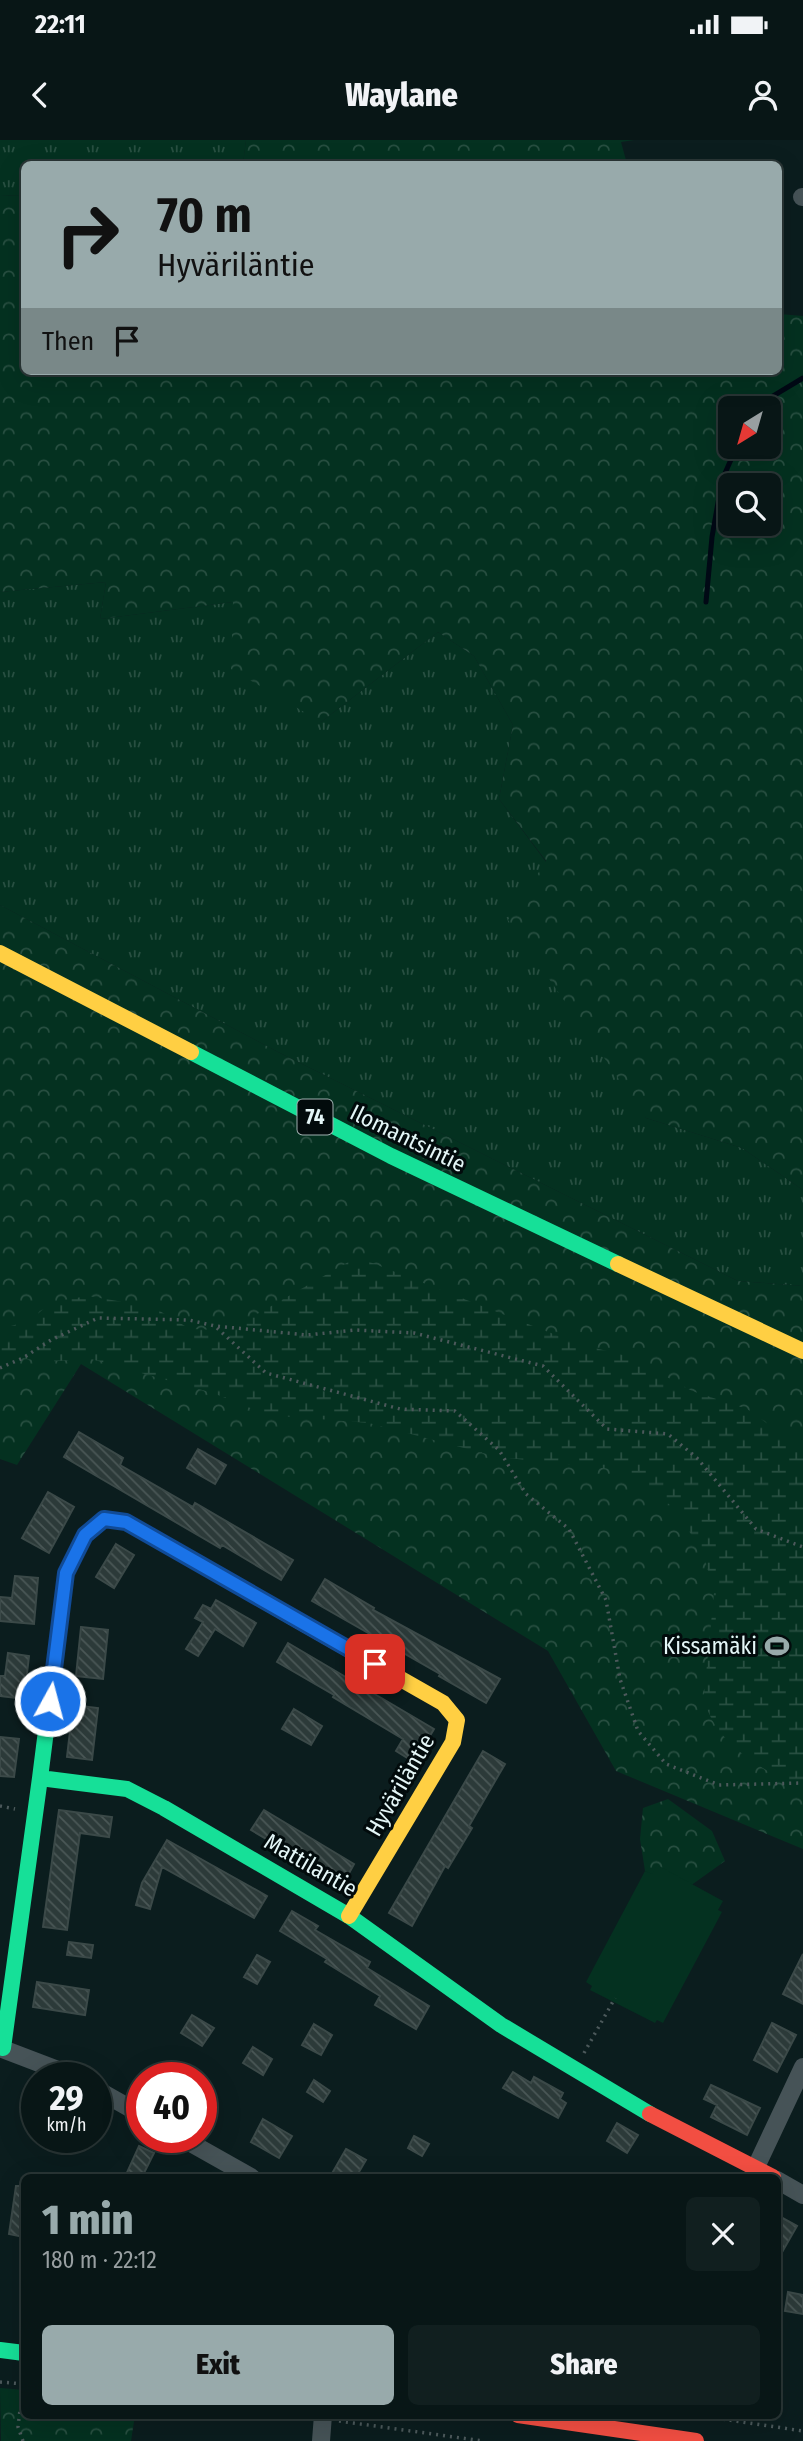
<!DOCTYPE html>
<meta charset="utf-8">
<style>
body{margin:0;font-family:"Fira Sans Condensed",sans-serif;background:#111f1f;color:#f1f3f6;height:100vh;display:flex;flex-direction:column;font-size:26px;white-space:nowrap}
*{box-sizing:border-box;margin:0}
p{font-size:23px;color:#989fa1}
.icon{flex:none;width:38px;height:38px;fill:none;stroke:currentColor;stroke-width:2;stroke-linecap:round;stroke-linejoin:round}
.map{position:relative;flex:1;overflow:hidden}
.panel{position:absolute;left:21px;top:2034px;width:760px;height:245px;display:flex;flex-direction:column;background:#081616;border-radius:10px;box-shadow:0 7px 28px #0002,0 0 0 2px #293535}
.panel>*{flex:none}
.top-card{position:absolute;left:21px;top:21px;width:761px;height:214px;border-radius:10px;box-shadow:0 7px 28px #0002,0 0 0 2px #293535;background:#98aaab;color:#111;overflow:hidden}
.needle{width:46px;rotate:217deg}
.tools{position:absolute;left:718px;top:256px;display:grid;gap:14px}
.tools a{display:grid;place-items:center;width:63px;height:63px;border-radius:10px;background:#081616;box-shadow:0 7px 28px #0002,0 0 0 2px #293535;font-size:35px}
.speed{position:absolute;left:21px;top:1922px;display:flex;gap:14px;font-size:35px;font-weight:700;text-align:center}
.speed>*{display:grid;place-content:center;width:91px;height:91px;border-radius:50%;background:#081616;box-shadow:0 7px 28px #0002,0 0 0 2px #293535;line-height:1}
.speed small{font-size:18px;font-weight:400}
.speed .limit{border:10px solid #d22;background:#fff;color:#111}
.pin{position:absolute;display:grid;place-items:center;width:60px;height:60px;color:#fff;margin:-30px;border-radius:14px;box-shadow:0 4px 10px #0006}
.me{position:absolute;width:77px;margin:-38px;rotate:7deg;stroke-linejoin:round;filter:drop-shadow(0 0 5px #0008)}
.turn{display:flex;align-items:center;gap:24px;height:147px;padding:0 21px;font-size:32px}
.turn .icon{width:91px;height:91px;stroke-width:2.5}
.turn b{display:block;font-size:49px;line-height:60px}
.then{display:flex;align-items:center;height:66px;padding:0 21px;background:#0003;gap:14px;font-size:26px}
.round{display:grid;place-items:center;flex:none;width:74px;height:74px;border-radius:10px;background:#111f1f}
.overview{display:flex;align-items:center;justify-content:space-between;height:119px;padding:0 21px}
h1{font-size:42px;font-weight:800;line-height:52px;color:#98aaab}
.primary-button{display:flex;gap:14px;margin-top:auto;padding:14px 21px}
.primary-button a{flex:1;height:80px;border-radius:10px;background:#98aaab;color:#111;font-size:28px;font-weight:800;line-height:80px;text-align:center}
.primary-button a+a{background:#111f1f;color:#f1f3f6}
.status{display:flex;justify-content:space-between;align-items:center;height:49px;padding:0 35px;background:#081616;direction:ltr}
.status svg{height:19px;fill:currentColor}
header{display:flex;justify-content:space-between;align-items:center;height:91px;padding:0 21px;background:#081616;font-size:32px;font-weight:800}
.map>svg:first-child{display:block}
.grass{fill:url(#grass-tufts)}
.forest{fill:url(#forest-crowns);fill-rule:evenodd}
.wetland{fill:url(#wetland-marsh)}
.pitch{fill:#043120}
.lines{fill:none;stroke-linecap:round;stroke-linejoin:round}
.stream{stroke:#010915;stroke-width:5}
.building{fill:url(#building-back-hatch);stroke:#3b4948;stroke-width:2}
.path{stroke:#4c595b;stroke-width:3.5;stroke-dasharray:2 5;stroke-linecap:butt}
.street{stroke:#465357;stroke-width:18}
.fast{stroke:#16e098;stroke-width:16}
.slow{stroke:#ffcf43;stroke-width:16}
.jam{stroke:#f24e42;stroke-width:16}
.route-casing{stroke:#114b97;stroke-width:18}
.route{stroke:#1a73e8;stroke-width:12}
.labels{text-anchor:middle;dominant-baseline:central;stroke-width:6;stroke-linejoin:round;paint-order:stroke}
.shield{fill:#020b0c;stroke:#a0b0b0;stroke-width:2}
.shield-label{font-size:21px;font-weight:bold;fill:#e4f6f7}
.street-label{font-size:23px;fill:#e4f6f7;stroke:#020b0c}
.poi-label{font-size:23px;fill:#e4f6f7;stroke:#020b0c;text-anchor:end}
</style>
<div class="status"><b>22:11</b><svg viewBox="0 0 49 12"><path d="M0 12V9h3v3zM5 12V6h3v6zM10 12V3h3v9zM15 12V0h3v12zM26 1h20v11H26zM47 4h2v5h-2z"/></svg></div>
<header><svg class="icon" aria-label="back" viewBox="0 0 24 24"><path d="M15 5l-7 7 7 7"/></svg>Waylane<svg class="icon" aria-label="person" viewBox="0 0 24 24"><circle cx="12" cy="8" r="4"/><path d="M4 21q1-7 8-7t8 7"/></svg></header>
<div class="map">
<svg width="803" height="2301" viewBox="0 0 803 2301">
<defs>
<pattern id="grass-tufts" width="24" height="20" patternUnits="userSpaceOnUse" patternTransform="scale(1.75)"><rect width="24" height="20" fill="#043120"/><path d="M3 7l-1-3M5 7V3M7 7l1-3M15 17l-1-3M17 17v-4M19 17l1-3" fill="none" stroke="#284f41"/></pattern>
<pattern id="forest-crowns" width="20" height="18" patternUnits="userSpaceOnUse" patternTransform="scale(1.75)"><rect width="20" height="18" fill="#043120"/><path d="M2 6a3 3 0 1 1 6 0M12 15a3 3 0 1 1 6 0" fill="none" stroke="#284f41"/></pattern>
<pattern id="wetland-marsh" width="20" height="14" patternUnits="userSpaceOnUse" patternTransform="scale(1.75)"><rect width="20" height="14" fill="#043120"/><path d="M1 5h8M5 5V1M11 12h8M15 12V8" fill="none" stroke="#284f41"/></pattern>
<pattern id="building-back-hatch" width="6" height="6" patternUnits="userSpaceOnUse" patternTransform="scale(1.75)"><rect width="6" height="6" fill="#2c3a39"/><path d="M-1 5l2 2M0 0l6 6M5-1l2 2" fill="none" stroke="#4a5756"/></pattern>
</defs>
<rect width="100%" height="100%" fill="#0b1d1e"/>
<path class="grass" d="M0,0H246L243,24H24V55L0,56Z
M106,442L100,479L233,462L321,582L438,492L474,516L513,585L499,659L546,722L646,978L742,1008L803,1050V1146L738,1141L278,912L0,765V452Z"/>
<path class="forest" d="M246,0H634L621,2L627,24H243Z
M24,55V231H779V174L803,176V1050L742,1008L646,978L508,780L546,721L499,659L513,585L474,516L438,492L321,582L231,529L233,462L100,479L106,442L0,452V56ZM730,268H768V306H730ZM730,345H768V383H730Z
M0,765L278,912L738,1141L803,1146V1709L616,1631L548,1511L81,1224L17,1325L0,1319Z
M668,1659L712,1691L725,1721L683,1751L645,1731L640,1699L643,1668Z
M0,2248L24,2250V2275H135L131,2301H1Z"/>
<path class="wetland" d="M357,1117L579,1204L631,1217L692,1251L747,1269L783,1295L803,1305V1648C765,1633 709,1600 704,1555L714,1453L703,1412L672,1366L612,1329L498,1317L369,1283L268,1275L213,1253L91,1219L42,1222L0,1213V1189L29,1181L52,1162L88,1156L153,1167L190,1189L223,1190L259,1173Z"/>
<path class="pitch" d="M657,1725L723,1761L718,1770L722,1772L663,1883L657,1880L655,1883L590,1850L592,1846L586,1842L645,1731L652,1734Z"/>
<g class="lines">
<path class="stream" d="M756,268L758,265L803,238
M706,462L712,397L722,340L737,306"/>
</g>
<path class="building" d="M79,1292L123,1318L120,1325L193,1367L195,1363L293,1420L281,1440L222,1405L220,1408L64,1317Z
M198,1309L226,1325L215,1344L187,1328Z
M48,1352L74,1367L49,1413L22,1398Z
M116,1404L134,1415L114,1448L96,1437Z
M15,1436L38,1438L34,1484L0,1481V1457L12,1458Z
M325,1439L374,1468L373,1470L500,1539L486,1563L439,1536L440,1534L312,1461Z
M216,1460L256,1483L243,1506L215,1489L198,1516L186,1509L203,1482L195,1478L203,1465L211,1469Z
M81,1487L108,1490L103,1539L76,1536Z
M288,1503L434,1589L414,1622L396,1611L403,1599L333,1557L334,1555L277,1522Z
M8,1513L29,1516L24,1559L0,1556V1536H5Z
M73,1565L98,1568L92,1620L67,1617Z
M294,1569L322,1586L311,1605L282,1589Z
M0,1597L19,1599L14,1637L0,1636Z
M483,1611L505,1624L469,1686L472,1688L448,1728L445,1726L412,1786L389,1773Z
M59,1670L112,1677L109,1697L80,1693L67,1790L43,1787Z
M264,1670L354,1724L343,1744L251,1690Z
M167,1700L267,1756L254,1778L162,1727L150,1769L136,1765L142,1743Z
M292,1771L318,1786L315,1790L370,1822L367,1828L429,1866L416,1889L375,1865L380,1856L325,1822L327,1819L280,1791Z
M69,1802L93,1805L91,1818L67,1815Z
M803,1814V1864L783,1854Z
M257,1815L270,1822L257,1844L244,1837Z
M37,1842L89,1850L85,1875L33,1867Z
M192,1875L214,1888L202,1906L181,1893Z
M772,1883L796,1895L777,1932L754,1920Z
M314,1884L332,1895L321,1915L302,1905Z
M253,1907L272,1919L263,1935L243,1923Z
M513,1932L531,1943L534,1937L563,1953L560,1959L566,1963L558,1978L503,1948Z
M314,1940L330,1951L323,1962L307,1952Z
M711,1945L760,1968L747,1995L711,1977L717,1965L704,1959Z
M263,1979L292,1996L279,2018L251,2002Z
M617,1983L638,1995L627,2013L607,2001Z
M414,1996L429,2004L422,2016L408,2008Z
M139,2006L154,2013L142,2037H125Z
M346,2009L366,2020L356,2037H330Z
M16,2046H24V2097L9,2094Z
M777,2075L797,2086L777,2121Z
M788,2152L803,2155V2174L785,2171Z"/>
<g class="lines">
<path class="path" d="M217,1188L266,1233L400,1269L455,1271L499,1310L526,1354L569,1389L606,1460L620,1539L638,1591L666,1624L719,1645L803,1643
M0,1228L23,1218L51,1200L98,1178L189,1180L215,1186L307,1195L355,1190L414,1193L543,1226L607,1289L668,1294L697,1318L756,1389L803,1407
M0,1666L15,1669
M584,1913L615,1858
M0,2242L24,2244
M695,2275L803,2291
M339,2281L483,2301
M23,2301L18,2287L20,2270L24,2266"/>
<path class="street" d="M802,57H803
M0,1908L76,1937
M96,1949L142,1975
M180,1997L251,2037
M756,2027L803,1927
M777,2040L803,2055
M321,2301L323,2275"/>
<path class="fast" d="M191,912L391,1016L618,1124
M40,1638L66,1433L85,1395L104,1379L126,1382L292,1477
M3,1908L40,1638L127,1649L164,1668L349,1776L501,1885L650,1974
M0,2210L24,2213"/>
<path class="slow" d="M0,813L191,912
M618,1124L803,1211
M292,1477L443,1563L457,1580L453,1602L349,1776"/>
<path class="jam" d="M650,1974L773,2037
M518,2275L696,2301"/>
</g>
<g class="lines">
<g class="route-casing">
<path id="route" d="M50,1561L66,1433L85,1395L104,1379L126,1382L375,1524"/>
</g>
<use href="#route" class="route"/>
</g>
<defs>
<g id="stadium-bare" transform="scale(1.89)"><path d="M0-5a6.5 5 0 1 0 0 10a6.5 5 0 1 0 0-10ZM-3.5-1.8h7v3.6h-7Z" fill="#98aaab" stroke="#020b0c" stroke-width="2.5" paint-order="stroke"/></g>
</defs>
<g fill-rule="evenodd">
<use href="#stadium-bare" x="777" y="1506"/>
</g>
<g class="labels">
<rect class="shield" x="297.5" y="959.5" width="35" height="35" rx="5"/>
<g class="shield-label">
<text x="315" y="977">74</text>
</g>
<g class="street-label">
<text transform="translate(408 998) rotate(26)">Ilomantsintie</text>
<text transform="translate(400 1645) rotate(-60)">Hyväriläntie</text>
<text transform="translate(311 1725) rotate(30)">Mattilantie</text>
</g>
<g class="poi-label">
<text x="757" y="1506">Kissamäki</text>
</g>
</g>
</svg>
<div class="tools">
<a><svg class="needle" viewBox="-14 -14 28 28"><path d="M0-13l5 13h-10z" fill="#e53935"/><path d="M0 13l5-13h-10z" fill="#989fa1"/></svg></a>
<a><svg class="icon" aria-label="search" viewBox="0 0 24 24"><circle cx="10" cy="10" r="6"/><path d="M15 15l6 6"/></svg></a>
</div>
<div class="speed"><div>29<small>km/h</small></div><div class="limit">40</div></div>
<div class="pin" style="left:375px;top:1524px;background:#d93025"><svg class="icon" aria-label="arrive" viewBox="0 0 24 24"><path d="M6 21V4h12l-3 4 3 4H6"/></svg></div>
<svg class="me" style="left:50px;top:1561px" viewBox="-20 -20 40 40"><circle r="17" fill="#1a73e8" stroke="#fff" stroke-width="3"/><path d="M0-11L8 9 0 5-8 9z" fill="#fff"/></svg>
<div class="top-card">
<div class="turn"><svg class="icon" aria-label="right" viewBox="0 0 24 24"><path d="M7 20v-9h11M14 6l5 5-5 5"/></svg><div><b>70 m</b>Hyväriläntie</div></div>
<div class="then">Then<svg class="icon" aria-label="arrive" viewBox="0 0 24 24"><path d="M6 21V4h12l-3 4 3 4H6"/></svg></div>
</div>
<section class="panel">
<div class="overview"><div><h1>1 min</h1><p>180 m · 22:12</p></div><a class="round"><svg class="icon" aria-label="close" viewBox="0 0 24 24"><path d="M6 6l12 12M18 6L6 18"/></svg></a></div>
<div class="primary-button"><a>Exit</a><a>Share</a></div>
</section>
</div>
